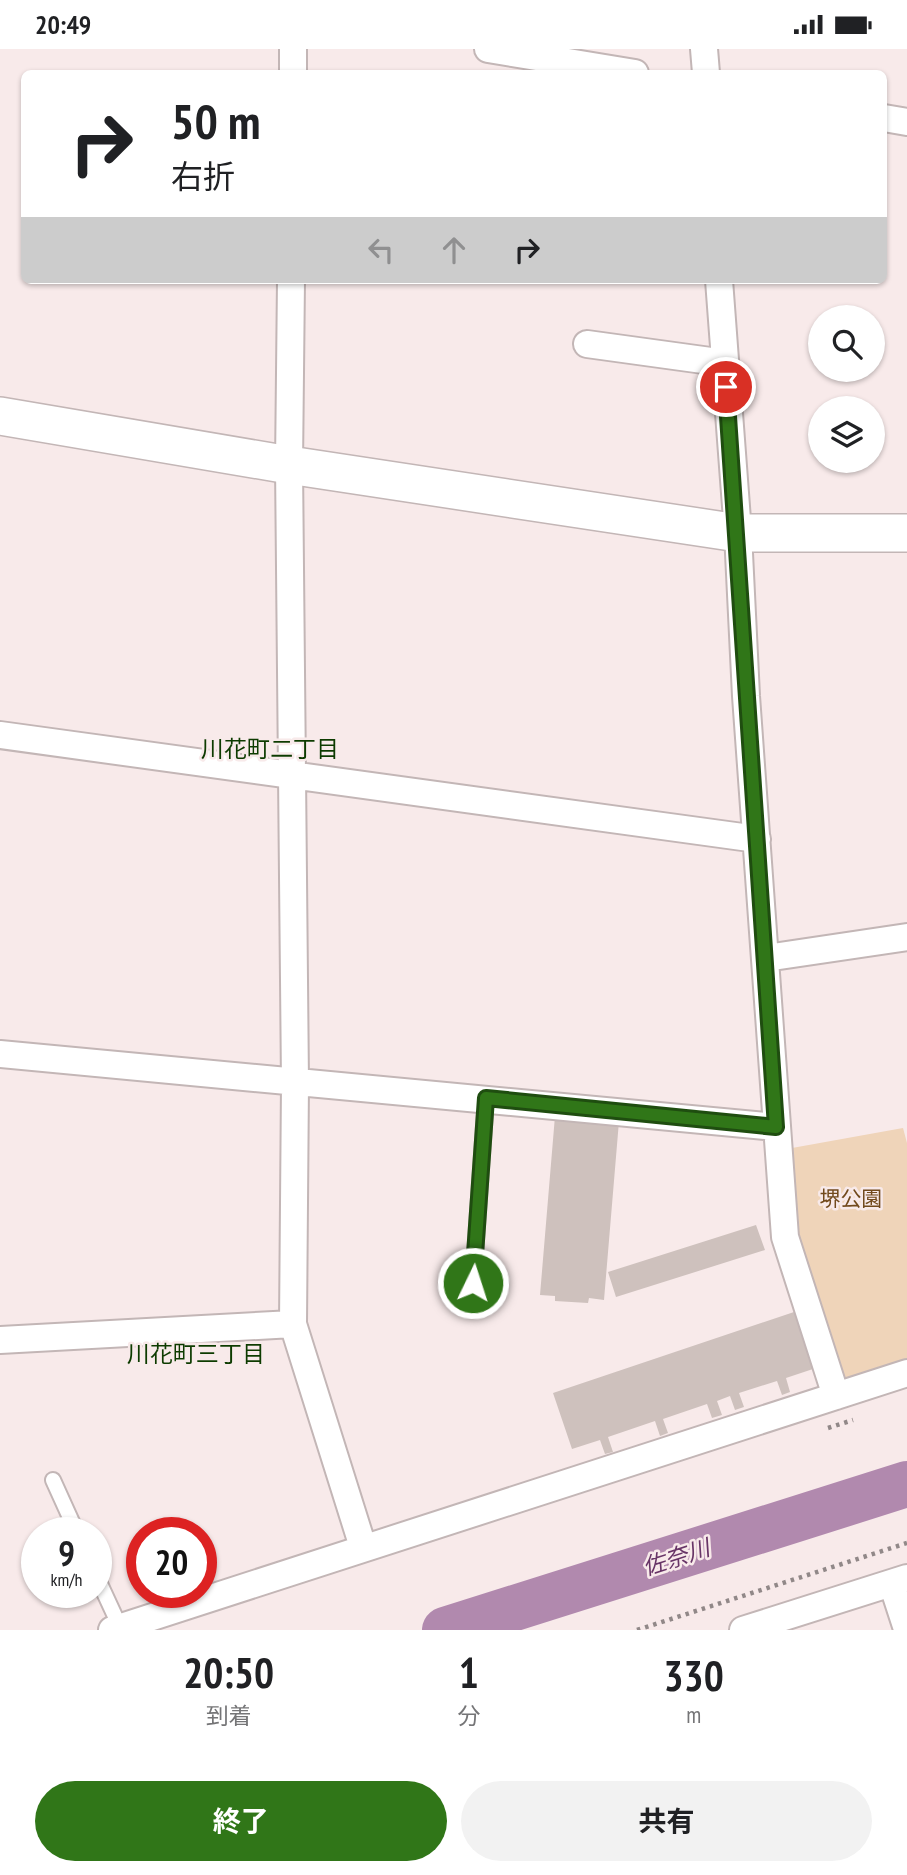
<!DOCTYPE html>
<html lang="ja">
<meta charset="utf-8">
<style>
body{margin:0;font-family:"PT Sans Narrow","Noto Sans JP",sans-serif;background:#f2f2f2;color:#202124;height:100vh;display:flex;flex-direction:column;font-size:26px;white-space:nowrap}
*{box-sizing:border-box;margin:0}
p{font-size:23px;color:#757577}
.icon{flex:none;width:38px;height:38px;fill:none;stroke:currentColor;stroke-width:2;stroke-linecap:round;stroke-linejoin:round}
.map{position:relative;height:1581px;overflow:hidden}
.drawer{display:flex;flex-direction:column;background:#fff;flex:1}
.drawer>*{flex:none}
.hud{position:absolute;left:21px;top:21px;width:866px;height:214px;border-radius:10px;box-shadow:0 2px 5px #0004;background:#fff;color:#202124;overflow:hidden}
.controls{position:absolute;left:808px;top:256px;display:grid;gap:14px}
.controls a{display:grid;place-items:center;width:77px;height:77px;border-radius:50%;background:#fff;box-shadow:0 2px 5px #0004;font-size:35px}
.speed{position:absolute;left:21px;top:1468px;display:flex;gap:14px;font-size:35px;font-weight:700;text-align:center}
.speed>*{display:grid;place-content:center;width:91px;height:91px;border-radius:50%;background:#fff;box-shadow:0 2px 5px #0004;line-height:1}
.speed small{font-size:18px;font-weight:400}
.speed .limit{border:10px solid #d22;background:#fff;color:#111}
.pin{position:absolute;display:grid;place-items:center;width:60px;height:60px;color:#fff;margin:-30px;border:4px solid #fff;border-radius:50%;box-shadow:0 2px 7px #0007}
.me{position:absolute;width:77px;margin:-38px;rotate:4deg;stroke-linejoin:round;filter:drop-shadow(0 0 5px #0008)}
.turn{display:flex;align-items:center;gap:24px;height:147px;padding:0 35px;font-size:32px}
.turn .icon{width:91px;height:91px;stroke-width:2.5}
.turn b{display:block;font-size:49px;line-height:60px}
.lanes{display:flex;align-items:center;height:66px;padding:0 35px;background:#0003;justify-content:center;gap:35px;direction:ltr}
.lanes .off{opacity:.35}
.eta{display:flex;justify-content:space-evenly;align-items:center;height:119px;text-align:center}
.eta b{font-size:42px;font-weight:700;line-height:49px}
.cta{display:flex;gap:14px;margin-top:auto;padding:14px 35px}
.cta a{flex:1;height:80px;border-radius:42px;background:#307618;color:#fff;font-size:28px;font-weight:700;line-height:80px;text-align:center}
.cta a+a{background:#f2f2f2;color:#202124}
.status{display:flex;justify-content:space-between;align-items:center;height:49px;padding:0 35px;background:#fff;direction:ltr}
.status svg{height:19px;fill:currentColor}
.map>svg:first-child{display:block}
.green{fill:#efd4b9}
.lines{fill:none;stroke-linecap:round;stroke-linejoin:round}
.river{stroke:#b189ae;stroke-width:46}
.building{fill:#cec1bd}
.lane-casing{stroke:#c3b6b6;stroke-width:18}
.street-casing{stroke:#c3b6b6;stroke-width:30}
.secondary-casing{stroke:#c3b6b6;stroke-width:40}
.path{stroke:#918888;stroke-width:4.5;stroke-dasharray:3.5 5;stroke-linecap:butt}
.lane{stroke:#fff;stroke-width:14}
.street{stroke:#fff;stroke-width:26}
.secondary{stroke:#fff;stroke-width:37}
.route-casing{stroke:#1f4d10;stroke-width:18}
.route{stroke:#307618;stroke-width:12}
.labels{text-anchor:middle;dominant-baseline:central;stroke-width:5;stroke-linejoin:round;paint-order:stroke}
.park-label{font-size:21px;fill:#724a1d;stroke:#f8eaea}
.neighbourhood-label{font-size:23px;fill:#0d3b00;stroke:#f8eaea}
.water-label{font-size:23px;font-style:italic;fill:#683567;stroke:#f8eaea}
</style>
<div class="status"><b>20:49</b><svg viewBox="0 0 49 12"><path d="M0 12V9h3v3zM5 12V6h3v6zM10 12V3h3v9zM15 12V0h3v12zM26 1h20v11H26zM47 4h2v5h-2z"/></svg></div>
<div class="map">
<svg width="907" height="1581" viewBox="0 0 907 1581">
<rect width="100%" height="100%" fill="#f8eaea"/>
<path class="green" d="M903,1079L907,1094V1315L847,1334L798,1188L792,1099Z"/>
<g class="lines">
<path class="river" d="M445,1581L907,1435"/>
</g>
<path class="building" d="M555,1067L619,1072L604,1251L589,1249L588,1254L555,1252V1247L540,1246Z
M756,1176L765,1201L616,1248L608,1223Z
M794,1263L813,1320L786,1329L790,1343L782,1346L777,1332L739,1344L744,1358L735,1361L730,1347L717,1352L722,1366L712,1369L707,1355L663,1370L668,1384L660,1387L655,1372L608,1388L613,1403L605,1405L600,1391L572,1400L553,1344Z"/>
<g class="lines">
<g class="lane-casing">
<path id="lane" d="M473,1234L486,1049
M53,1431L77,1484
M96,1526L120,1578"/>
</g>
<g class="street-casing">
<path id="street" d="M488,0L635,24
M704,0L706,24
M293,24V0
M884,69L907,73
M291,231L289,416L295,1034L293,1275L363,1498
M719,231L738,484L746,647L785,1188L836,1347
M587,295L725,314
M0,686L757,790
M766,909L907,888
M0,1005C258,1030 517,1052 776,1078
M0,1291L293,1275
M892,1534L907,1580
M112,1581L907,1324
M743,1581L907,1529"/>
</g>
<g class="secondary-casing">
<path id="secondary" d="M0,367L289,416L738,484H907"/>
</g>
<path class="path" d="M828,1379L853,1371
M637,1581L907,1494"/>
<use href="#lane" class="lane"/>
<use href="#street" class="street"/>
<use href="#secondary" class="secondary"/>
</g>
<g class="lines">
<g class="route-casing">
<path id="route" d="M473,1234L486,1049L776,1078L726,338"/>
</g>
<use href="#route" class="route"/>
</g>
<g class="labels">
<g class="park-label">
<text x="851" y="1149">堺公園</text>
</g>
<g class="neighbourhood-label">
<text x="270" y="699">川花町二丁目</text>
<text x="196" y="1304">川花町三丁目</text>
</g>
<g class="water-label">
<text transform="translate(676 1508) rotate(-18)">佐奈川</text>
</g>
</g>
</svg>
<div class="controls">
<a><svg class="icon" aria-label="search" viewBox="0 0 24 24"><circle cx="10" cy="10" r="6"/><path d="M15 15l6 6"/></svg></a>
<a><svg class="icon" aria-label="layers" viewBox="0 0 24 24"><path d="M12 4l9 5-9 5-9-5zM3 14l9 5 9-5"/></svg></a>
</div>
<div class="speed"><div>9<small>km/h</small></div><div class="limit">20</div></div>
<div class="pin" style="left:726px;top:338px;background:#d93025"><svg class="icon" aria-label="arrive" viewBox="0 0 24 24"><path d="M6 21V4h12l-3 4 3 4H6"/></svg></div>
<svg class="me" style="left:473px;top:1234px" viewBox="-20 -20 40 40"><circle r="17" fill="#307618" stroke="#fff" stroke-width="3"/><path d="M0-11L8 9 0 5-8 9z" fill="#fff"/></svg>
<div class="hud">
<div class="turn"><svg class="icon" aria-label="right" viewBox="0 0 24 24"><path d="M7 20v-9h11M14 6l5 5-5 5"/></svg><div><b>50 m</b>右折</div></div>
<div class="lanes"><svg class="icon off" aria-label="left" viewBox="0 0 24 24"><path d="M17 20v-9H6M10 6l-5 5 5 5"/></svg><svg class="icon off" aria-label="ahead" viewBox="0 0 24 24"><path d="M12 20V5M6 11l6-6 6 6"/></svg><svg class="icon" aria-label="right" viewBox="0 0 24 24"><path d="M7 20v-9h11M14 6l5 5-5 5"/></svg></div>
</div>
</div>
<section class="drawer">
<div class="eta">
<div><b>20:50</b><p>到着</p></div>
<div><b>1</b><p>分</p></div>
<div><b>330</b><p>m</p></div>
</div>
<div class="cta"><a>終了</a><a>共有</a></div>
</section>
